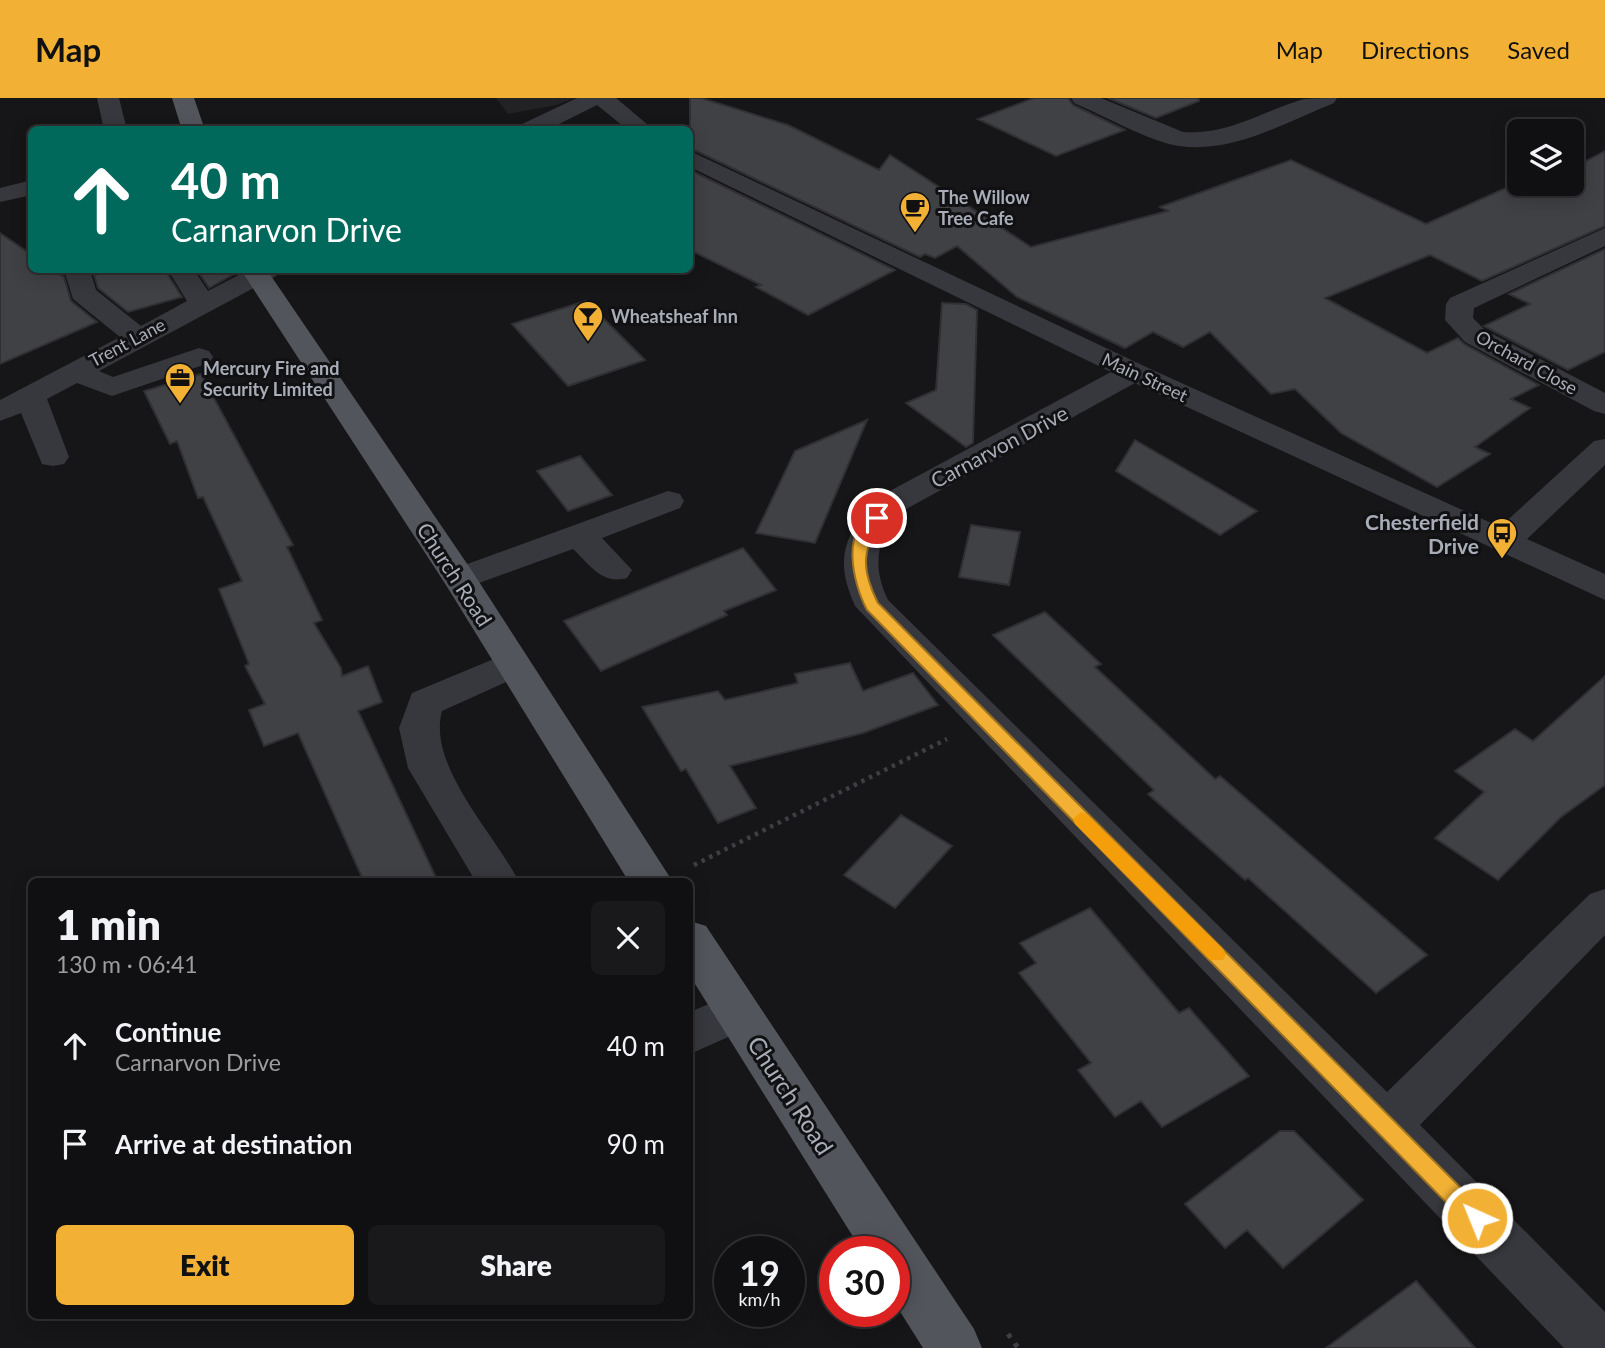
<!DOCTYPE html>
<meta charset="utf-8">
<style>
body{margin:0;font-family:Lato,sans-serif;background:#19191b;color:#f1f3f6;height:100vh;display:flex;flex-direction:column;font-size:26px;white-space:nowrap}
*{box-sizing:border-box;margin:0}
p{font-size:23px;color:#9c9d9f}
.icon{flex:none;width:38px;height:38px;fill:none;stroke:currentColor;stroke-width:2;stroke-linecap:round;stroke-linejoin:round}
.map{position:relative;flex:1;overflow:hidden}
.sheet{position:absolute;left:28px;top:780px;width:665px;height:441px;display:flex;flex-direction:column;background:#101012;border-radius:10px;box-shadow:0 4px 18px #0003,0 0 0 2px #303032}
.sheet>*{flex:none}
.top-card{position:absolute;left:28px;top:28px;width:665px;height:147px;border-radius:10px;box-shadow:0 4px 18px #0003,0 0 0 2px #303032;background:#00695c;color:#fff;overflow:hidden}
.controls{position:absolute;left:1507px;top:21px;display:grid;gap:14px}
.controls a{display:grid;place-items:center;width:77px;height:77px;border-radius:10px;background:#101012;box-shadow:0 4px 18px #0003,0 0 0 2px #303032;font-size:35px}
.speed{position:absolute;left:714px;top:1138px;display:flex;gap:14px;font-size:35px;font-weight:700;text-align:center}
.speed>*{display:grid;place-content:center;width:91px;height:91px;border-radius:50%;background:#101012;box-shadow:0 4px 18px #0003,0 0 0 2px #303032;line-height:1}
.speed small{font-size:18px;font-weight:400}
.speed .limit{border:10px solid #d22;background:#fff;color:#111}
.pin{position:absolute;display:grid;place-items:center;width:60px;height:60px;color:#fff;margin:-30px;border:4px solid #fff;border-radius:50%;box-shadow:0 2px 7px #0007}
.me{position:absolute;width:77px;margin:-38px;rotate:316deg;stroke-linejoin:round;filter:drop-shadow(0 0 5px #0008)}
.turn{display:flex;align-items:center;gap:24px;height:147px;padding:0 28px;font-size:32px}
.turn .icon{width:91px;height:91px;stroke-width:2.5}
.turn b{display:block;font-size:49px;line-height:60px}
.round{display:grid;place-items:center;flex:none;width:74px;height:74px;border-radius:10px;background:#19191b}
.headline{display:flex;align-items:center;justify-content:space-between;height:119px;padding:0 28px}
h1{font-size:42px;font-weight:800;line-height:52px}
.button{display:flex;gap:14px;margin-top:auto;padding:14px 28px}
.button a{flex:1;height:80px;border-radius:10px;background:#f2b134;color:#111;font-size:28px;font-weight:800;line-height:80px;text-align:center}
.button a+a{background:#19191b;color:#f1f3f6}
ul{padding:0;list-style:none}
li{display:flex;align-items:center;gap:21px;height:98px;padding:0 28px}
li div{flex:1}
li b{display:block;font-size:26px}
li em{font-style:normal}
header{display:flex;align-items:center;gap:42px;box-sizing:border-box;height:98px;padding:0 35px;background:#f2b134;color:#111}
header strong{font-size:33px}
nav{display:flex;gap:38px;margin-inline-start:auto;font-size:24px}
.map>svg:first-child{display:block}
.built{fill:#222225}
.building{fill:#404145;stroke:#303034;stroke-width:2}
.lines{fill:none;stroke-linecap:round;stroke-linejoin:round}
.path-far1{stroke:#3d3f44;stroke-width:4.5;stroke-dasharray:3.5 5;stroke-linecap:butt}
.path{stroke:#3d3f44;stroke-width:5;stroke-dasharray:4.5 7;stroke-linecap:butt}
.minor{fill:#37383d;fill-rule:evenodd}
.major{fill:#53555c;fill-rule:evenodd}
.route{fill:#f2b134;stroke:#9d7322;stroke-width:2}
.slow{fill:#f59e0b}
.labels{text-anchor:middle;dominant-baseline:central;stroke-width:6;stroke-linejoin:round;paint-order:stroke}
.far-poi-label{font-size:18px;font-weight:bold;fill:#a8adb8;stroke:#111113;text-anchor:start}
.far-street-label{font-size:18px;fill:#a8adb8;stroke:#111113}
.street-label{font-size:21px;fill:#a8adb8;stroke:#111113}
.poi-label{font-size:21px;font-weight:bold;fill:#a8adb8;stroke:#111113;text-anchor:end}
.near-street-label{font-size:24px;fill:#a8adb8;stroke:#111113}
</style>
<header>
<strong>Map</strong>
<nav><a>Map</a><a>Directions</a><a>Saved</a></nav>
</header>
<div class="map">
<svg width="1605" height="1250" viewBox="0 0 1605 1250">
<rect width="100%" height="100%" fill="#161618"/>
<path class="built" d="M496,0H575L556,7L508,16Z"/>
<path class="building" d="M690,0H701L788,27L879,72L890,57L1031,149L1168,113L1160,109L1291,62L1426,126L1510,88L1522,93L1538,86H1572V70L1605,53V128L1482,183L1430,157L1325,200L1427,255L1458,240L1464,246L1539,287L1511,301L1530,310L1475,349L1490,356L1437,389L1341,335L1295,291L1271,296L1210,234L1183,249L1153,234L1125,250L1017,199L957,148L935,160L925,156L920,159L690,50Z
M1034,0H1068L1073,7L1125,32L1056,58L978,21Z
M1108,0H1198L1199,3L1156,20Z
M690,72L895,172L808,217L756,189L761,187L690,152Z
M0,135L32,157V172H52L64,179L71,203L97,224L0,266Z
M1605,151V254L1568,272L1484,228L1530,206L1509,196Z
M115,172H165L182,199L128,214L98,190L94,177Z
M197,172H236V175L209,190Z
M586,203L645,262L568,288L512,226Z
M942,205L966,206L977,212L973,345L966,349L906,305L936,292Z
M201,276L293,447L287,449L322,522L314,525L341,570L342,578L368,568L382,604L358,613L438,784H364L298,635L264,648L249,612L265,606L245,568L249,566L219,491L242,483L203,399L198,400L177,343L170,346L144,293Z
M867,322L815,445L756,435L795,353Z
M1135,342L1223,393L1257,413L1220,437L1116,373Z
M580,358L612,397L568,413L537,373Z
M971,427L1020,434L1009,487L959,479Z
M743,450L776,492L724,513L727,517L601,573L564,523Z
M1045,514L1101,566L1095,569L1215,681L1220,678L1427,857L1376,895L1248,780L1245,782L1148,696L1154,692L993,537Z
M850,565L863,593L913,575L938,607L863,635L730,668L756,710L718,725L686,671L681,673L642,609L718,593L725,602L798,585L795,576Z
M1605,578V687L1561,719L1498,782L1435,740L1484,694L1455,673L1515,631L1533,643Z
M901,717L952,748L895,810L844,777Z
M1090,810L1179,915L1189,910L1249,978L1162,1029L1141,1003L1115,1019L1078,972L1091,965L1019,875L1036,865L1020,845Z
M1280,1033H1294L1363,1102L1283,1170L1247,1132L1225,1150L1185,1106Z
M1416,1183L1475,1250H1326Z"/>
<g class="lines">
<path class="path-far1" d="M694,767L947,641"/>
<path class="path" d="M1008,1236L1018,1250"/>
<path class="minor" d="M97,0H119L127,32H104Z
M577,0H616L654,32H628L597,7L547,32H517L520,27Z
M1071,0H1101L1183,34C1229,37 1262,13 1304,1C1314,0 1327,0 1337,0L1334,5C1286,24 1233,56 1179,48C1150,44 1103,17 1074,5Z
M690,53L1144,268L1500,429L1594,343L1605,341V367L1527,441L1605,476V502L1135,285L899,415C876,444 872,468 888,502L1387,994L1590,796L1605,791V837L1420,1027L1605,1214V1250H1564L855,508C834,461 844,439 875,401L1111,274L690,69Z
M32,82V97L0,104V90Z
M1605,130V148L1474,210L1473,220L1485,232L1605,295V316L1594,313L1465,244L1445,222L1446,206L1450,200Z
M64,172H90L96,192L141,228L187,203L168,172H194L208,193L248,172H280L276,178L99,273L113,279L199,250L209,253L213,259L209,265L112,298L77,285L47,301L69,359L64,366L53,368L42,366L21,315L0,323V302L120,239L73,201Z
M668,393L680,396L684,403L680,410L602,440L632,472L627,480C602,487 590,467 573,451L460,492L448,489L443,481L448,473Z
M513,553L526,557L531,566L526,575L442,613C427,668 495,736 519,784H476L408,670L399,630L412,595Z
M737,894L753,900L760,914L753,928L690,956V914Z"/>
<path class="major" d="M172,0H194L205,32H182Z
M241,172H267L472,473L673,784H629L446,487Z
M690,823L706,828L974,1231L982,1250H923L894,1204V1153H862L690,878Z"/>
</g>
<path class="route" d="M877,416L884,420C861,451 861,471 878,505L1484,1113L1487,1120L1484,1128L1477,1131L1469,1128L867,512C853,486 839,428 877,416Z"/>
<path class="slow" d="M1081,714L1087,716L1223,851L1226,856L1223,862H1210L1075,726L1073,721Z"/>
<defs>
<g id="cafe-pin" transform="scale(1.575)"><path d="M0 17L-7.5 6A9.5 9.5 0 1 1 7.5 6Z" fill="#f2b134" stroke="#111113"/><path d="M-5.5-4.5H6V0H3Q3 3.5 0 3.5H-2.5Q-5.5 3.5-5.5 0ZM3-3.2v2h1.7v-2ZM-6 4.5H4V6H-6Z" fill="#111"/></g>
<g id="bar-pin" transform="scale(1.575)"><path d="M0 17L-7.5 6A9.5 9.5 0 1 1 7.5 6Z" fill="#f2b134" stroke="#111113"/><path d="M-6-5H6L.8 .8V4.5H3.5V6h-7V4.5H-.8V.8Z" fill="#111"/></g>
<g id="office-pin" transform="scale(1.575)"><path d="M0 17L-7.5 6A9.5 9.5 0 1 1 7.5 6Z" fill="#f2b134" stroke="#111113"/><path d="M-6-3h4V-5.5h4V-3h4V5H-6ZM-1-4.5V-3h2v-1.5ZM-6 0V1H6V0Z" fill="#111"/></g>
<g id="bus-pin" transform="scale(1.575)"><path d="M0 17L-7.5 6A9.5 9.5 0 1 1 7.5 6Z" fill="#f2b134" stroke="#111113"/><path d="M-5-6H5V4H4V6H2V4H-2V6H-4V4H-5ZM-3.5-4V0h7V-4ZM-3.5 1.2v1.5H-2V1.2ZM2 1.2v1.5H3.5V1.2Z" fill="#111"/></g>
</defs>
<g fill-rule="evenodd">
<use href="#cafe-pin" x="915" y="109"/>
<use href="#bar-pin" x="588" y="218"/>
<use href="#office-pin" x="180" y="280"/>
<use href="#bus-pin" x="1502" y="435"/>
</g>
<g class="labels">
<g class="far-poi-label">
<text x="938" y="99">The Willow<tspan x="938" dy="21">Tree Cafe</tspan></text>
<text x="611" y="218">Wheatsheaf Inn</text>
<text x="203" y="270">Mercury Fire and<tspan x="203" dy="21">Security Limited</tspan></text>
</g>
<g class="far-street-label">
<text transform="translate(127 244) rotate(-28)">Trent Lane</text>
<text transform="translate(1527 264) rotate(29)">Orchard Close</text>
<text transform="translate(1145 279) rotate(25)">Main Street</text>
</g>
<g class="street-label">
<text transform="translate(999 348) rotate(-28)">Carnarvon Drive</text>
<text transform="translate(455 476) rotate(57)">Church Road</text>
</g>
<g class="poi-label">
<text x="1479" y="423">Chesterfield<tspan x="1479" dy="24">Drive</tspan></text>
</g>
<g class="near-street-label">
<text transform="translate(791 997) rotate(57)">Church Road</text>
</g>
</g>
</svg>
<div class="controls">
<a><svg class="icon" aria-label="layers" viewBox="0 0 24 24"><path d="M12 4l9 5-9 5-9-5zM3 14l9 5 9-5"/></svg></a>
</div>
<div class="speed"><div>19<small>km/h</small></div><div class="limit">30</div></div>
<div class="pin" style="left:877px;top:420px;background:#d93025"><svg class="icon" aria-label="arrive" viewBox="0 0 24 24"><path d="M6 21V4h12l-3 4 3 4H6"/></svg></div>
<svg class="me" style="left:1477px;top:1120px" viewBox="-20 -20 40 40"><circle r="17" fill="#f2b134" stroke="#fff" stroke-width="3"/><path d="M0-11L8 9 0 5-8 9z" fill="#fff"/></svg>
<div class="top-card">
<div class="turn"><svg class="icon" aria-label="ahead" viewBox="0 0 24 24"><path d="M12 20V5M6 11l6-6 6 6"/></svg><div><b>40 m</b>Carnarvon Drive</div></div>
</div>
<section class="sheet">
<div class="headline"><div><h1>1 min</h1><p>130 m · 06:41</p></div><a class="round"><svg class="icon" aria-label="close" viewBox="0 0 24 24"><path d="M6 6l12 12M18 6L6 18"/></svg></a></div>
<ul>
<li><svg class="icon" aria-label="ahead" viewBox="0 0 24 24"><path d="M12 20V5M6 11l6-6 6 6"/></svg><div><b>Continue</b><p>Carnarvon Drive</p></div><em>40 m</em></li>
<li><svg class="icon" aria-label="arrive" viewBox="0 0 24 24"><path d="M6 21V4h12l-3 4 3 4H6"/></svg><div><b>Arrive at destination</b></div><em>90 m</em></li>
</ul>
<div class="button"><a>Exit</a><a>Share</a></div>
</section>
</div>
